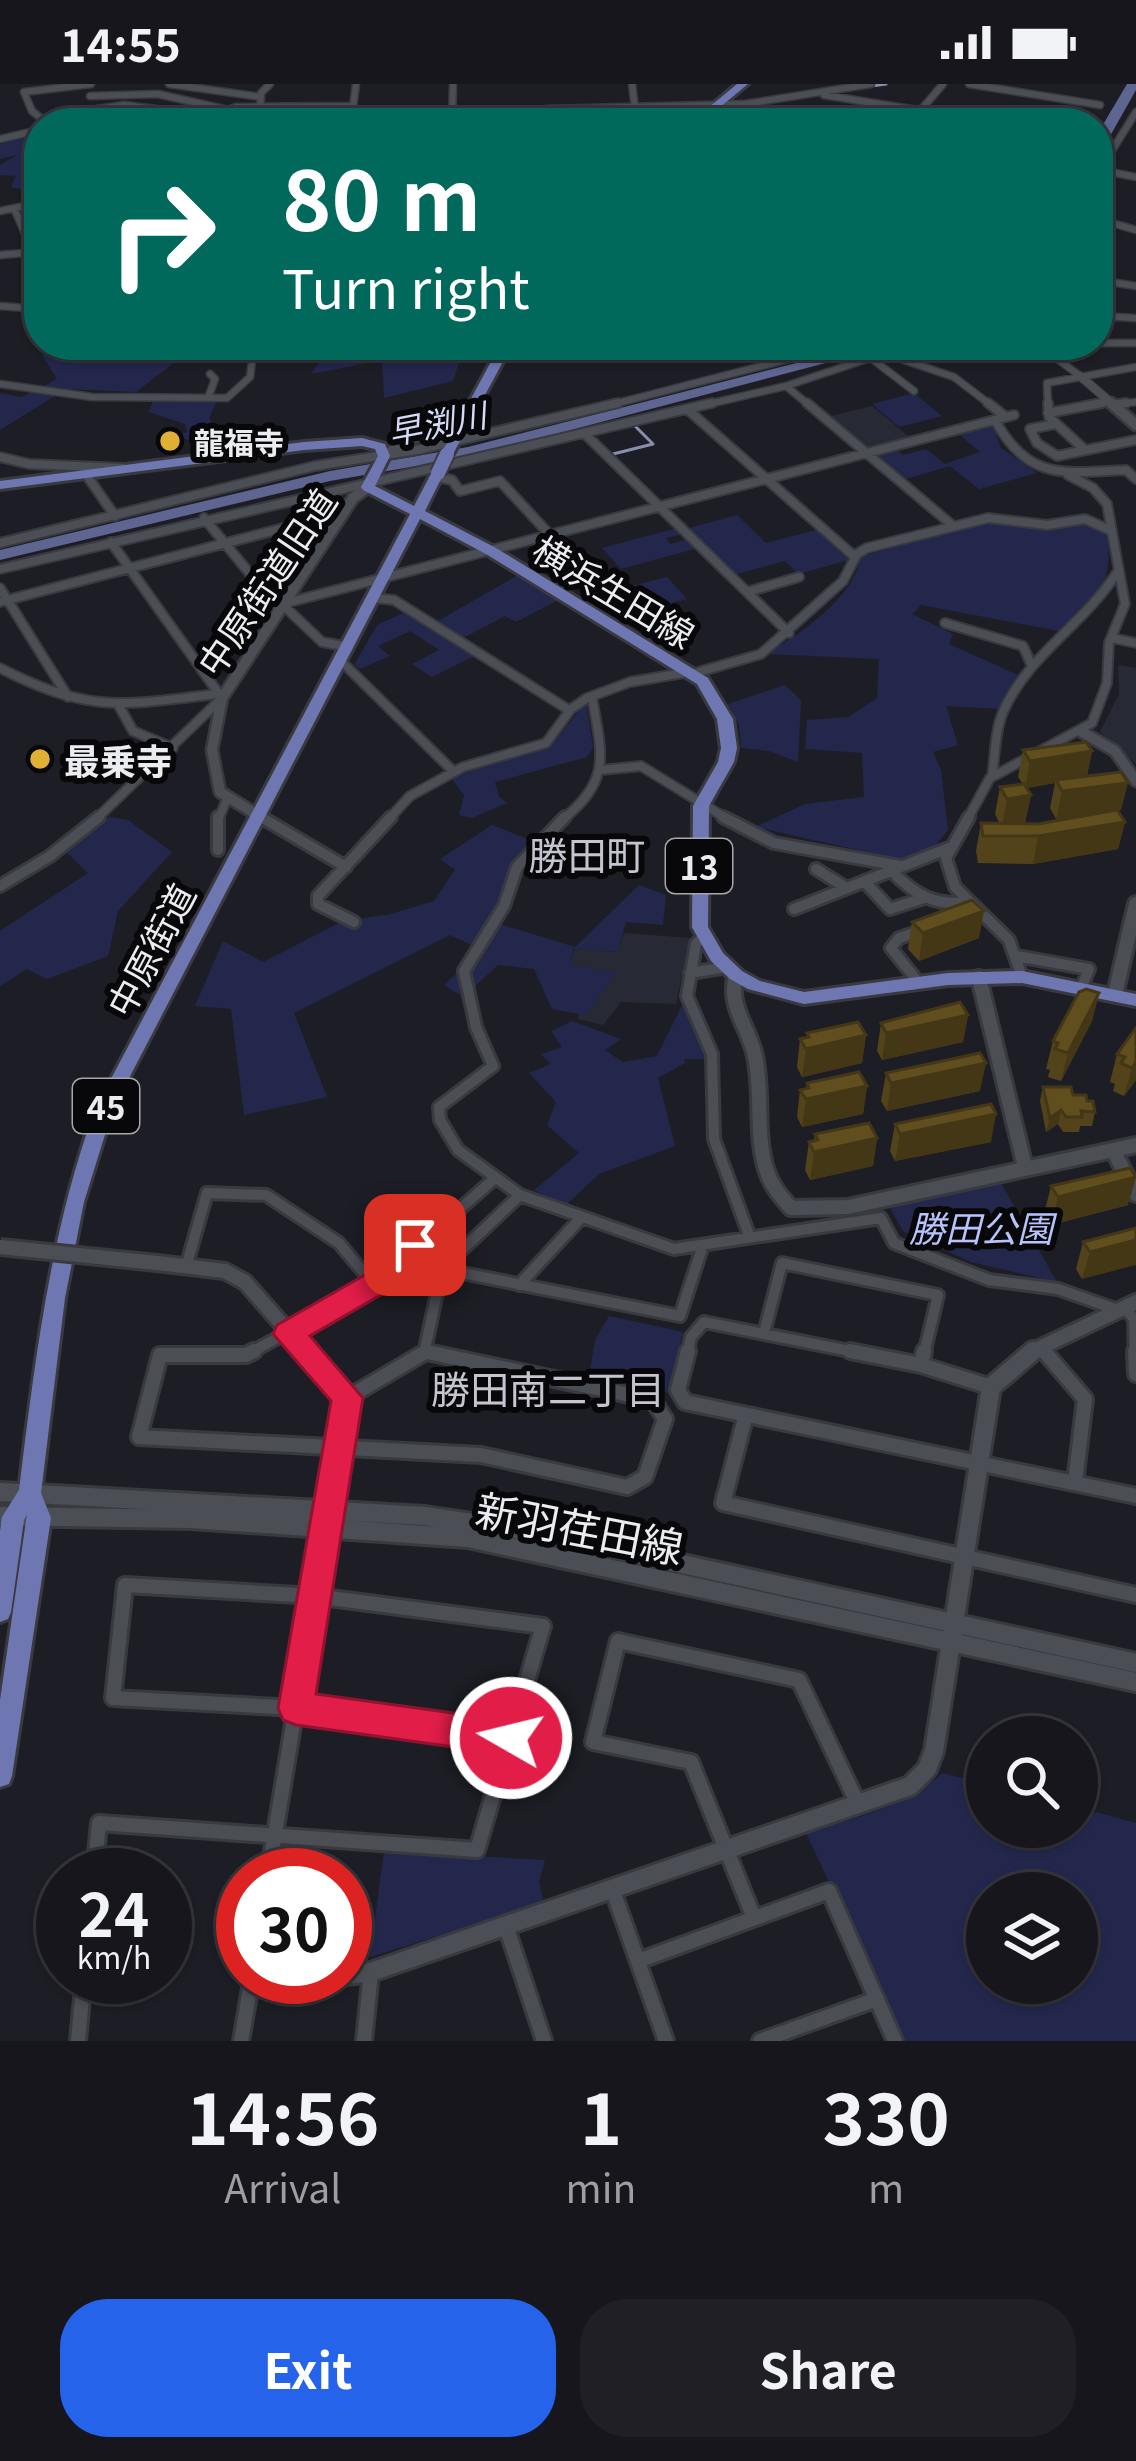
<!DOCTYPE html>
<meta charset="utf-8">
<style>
body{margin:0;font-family:Georgia,"Noto Sans JP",serif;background:#1f1f25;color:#f1f3f6;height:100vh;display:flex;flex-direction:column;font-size:45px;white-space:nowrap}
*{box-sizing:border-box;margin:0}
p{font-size:39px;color:#9e9fa3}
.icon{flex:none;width:66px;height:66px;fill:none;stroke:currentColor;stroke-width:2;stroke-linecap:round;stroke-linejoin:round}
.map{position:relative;height:1957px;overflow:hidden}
.details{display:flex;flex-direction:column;background:#16161c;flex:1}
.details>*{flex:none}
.top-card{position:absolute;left:24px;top:24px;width:1089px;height:252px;border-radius:48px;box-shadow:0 3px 9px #0004,0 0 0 3px #35353b;background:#00695c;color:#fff;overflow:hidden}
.tools{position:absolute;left:966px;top:1632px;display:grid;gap:24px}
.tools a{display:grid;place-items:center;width:132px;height:132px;border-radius:50%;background:#16161c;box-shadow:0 3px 9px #0004,0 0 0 3px #35353b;font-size:60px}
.speed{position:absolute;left:36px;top:1764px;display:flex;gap:24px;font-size:60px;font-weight:700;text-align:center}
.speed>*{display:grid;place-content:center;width:156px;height:156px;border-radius:50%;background:#16161c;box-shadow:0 3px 9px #0004,0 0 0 3px #35353b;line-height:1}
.speed small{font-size:30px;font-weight:400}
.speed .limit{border:18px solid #d22;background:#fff;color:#111}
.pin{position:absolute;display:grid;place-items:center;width:102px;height:102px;color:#fff;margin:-51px;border-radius:24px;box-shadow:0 6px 18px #0006}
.me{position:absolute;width:132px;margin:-66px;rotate:278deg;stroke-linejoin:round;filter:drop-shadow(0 0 9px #0008)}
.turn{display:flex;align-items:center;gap:42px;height:252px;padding:0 60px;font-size:54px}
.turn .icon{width:156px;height:156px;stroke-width:2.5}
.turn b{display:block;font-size:84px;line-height:102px}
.eta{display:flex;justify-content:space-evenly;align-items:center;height:204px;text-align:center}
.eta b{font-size:72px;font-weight:700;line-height:84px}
.primary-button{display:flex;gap:24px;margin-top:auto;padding:24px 60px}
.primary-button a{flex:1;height:138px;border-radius:48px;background:#2563eb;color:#fff;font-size:48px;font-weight:700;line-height:138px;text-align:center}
.primary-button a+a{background:#1f1f25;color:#f1f3f6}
.status{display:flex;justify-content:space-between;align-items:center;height:84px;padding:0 60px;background:#16161c;direction:ltr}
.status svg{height:33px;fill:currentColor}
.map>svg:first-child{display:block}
.built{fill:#272935}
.green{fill:#23274c;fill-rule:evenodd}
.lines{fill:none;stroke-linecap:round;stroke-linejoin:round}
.stream{stroke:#888ead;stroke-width:3}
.river{fill:#5d6590;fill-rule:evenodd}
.minor-far3-casing{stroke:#393a40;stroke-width:9}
.minor-far2-casing{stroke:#393a40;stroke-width:12}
.minor-far1-casing{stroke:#393a40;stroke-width:16}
.minor-casing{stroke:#393a40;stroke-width:20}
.tertiary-far3-casing{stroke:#393a40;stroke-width:10}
.tertiary-far2-casing{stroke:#393a40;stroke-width:15}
.tertiary-far1-casing{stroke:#393a40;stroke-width:20}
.tertiary-casing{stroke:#393a40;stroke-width:24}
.primary-casing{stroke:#393a40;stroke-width:6}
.minor-far3{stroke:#4c4e55;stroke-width:6}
.minor-far2{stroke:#4c4e55;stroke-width:8}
.minor-far1{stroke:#4c4e55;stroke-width:10}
.minor{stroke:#4c4e55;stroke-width:14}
.tertiary-far3{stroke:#4c4e55;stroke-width:8}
.tertiary-far2{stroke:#4c4e55;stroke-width:10}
.tertiary-far1{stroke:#4c4e55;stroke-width:14}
.tertiary{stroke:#4c4e55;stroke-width:18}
.primary{fill:#6f77b3;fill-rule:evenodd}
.tertiary-bridge-casing{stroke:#393a40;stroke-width:20;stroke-linecap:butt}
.primary-bridge-casing{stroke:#393a40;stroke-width:18;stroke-linecap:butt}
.tertiary-bridge{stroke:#4c4e55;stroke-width:14}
.primary-bridge{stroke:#6f77b3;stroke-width:14}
.wall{fill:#53431b;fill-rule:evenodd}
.shaded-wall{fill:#443716}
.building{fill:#614e1f;stroke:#443716;stroke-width:3}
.route{fill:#e11d48;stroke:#92132f;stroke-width:3}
.poi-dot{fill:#e0b034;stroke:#08080b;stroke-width:4.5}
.labels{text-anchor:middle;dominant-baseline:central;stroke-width:12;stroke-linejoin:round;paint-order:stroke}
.far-poi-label{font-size:30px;font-weight:bold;fill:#ebecf0;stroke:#08080b;text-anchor:start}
.far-water-label{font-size:33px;font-style:italic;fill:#d5daf7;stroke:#08080b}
.shield{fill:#08080b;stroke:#a7a8ab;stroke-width:3}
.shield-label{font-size:33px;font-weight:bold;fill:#ebecf0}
.street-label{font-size:36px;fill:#ebecf0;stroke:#08080b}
.poi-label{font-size:36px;font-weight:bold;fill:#ebecf0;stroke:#08080b;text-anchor:start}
.park-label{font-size:36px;font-style:italic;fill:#b9c3fb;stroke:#08080b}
.neighbourhood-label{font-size:39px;fill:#c4c5ce;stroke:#08080b}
.near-street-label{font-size:42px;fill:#ebecf0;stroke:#08080b}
</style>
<div class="status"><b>14:55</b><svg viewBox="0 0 49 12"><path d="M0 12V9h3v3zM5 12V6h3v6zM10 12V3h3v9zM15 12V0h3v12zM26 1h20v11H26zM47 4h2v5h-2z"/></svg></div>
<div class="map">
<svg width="1136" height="1957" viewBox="0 0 1136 1957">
<rect width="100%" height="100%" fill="#1d1e25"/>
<path class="built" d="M872,322L913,356L868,367L827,333Z
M1118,581L1136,584V680L1100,648L1119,610Z
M624,849L690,854L676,920L621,918L603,941L578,935L582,896L570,881L575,864L618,868Z"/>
<path class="green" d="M39,51V65L20,70L39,68V101L26,106L11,103L16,92L0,91V81L17,71L0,75V60Z
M115,261H177L189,267L136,308L66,305L0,346V309L22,313L57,295L42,271Z
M332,261H420L461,272L453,297L384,314L382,276L311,290Z
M914,309L942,332L899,343L872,320Z
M217,316L209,334L221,353C212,364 190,359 179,351L187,348L185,340L149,328L153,317Z
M993,339L1000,363L1037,389L979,405L950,382L902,396L872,370L895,364L903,371L926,365L945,380L980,368L956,348Z
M737,431L766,459L816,446L849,476L798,490L785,477L733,491L686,445Z
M988,436L1044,443L1078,437L1108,448C1111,504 1102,514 1059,547L921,521L912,530L953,550L949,560L1018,591L1002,625L946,622L958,661L933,668L941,686L948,746L931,767L903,776L755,743L805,720L864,713L862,669L805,665L807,636L849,633L877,614L879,575L767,570C799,550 856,513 860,473Z
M677,444L683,450L666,454L670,460L689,455L698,464L621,485L602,464Z
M520,490L562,514L516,538L505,532L463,554L436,538Z
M667,493L687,515L615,534L581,515Z
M407,527L476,571L432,593L412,580L439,566L410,547L378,562L390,572L360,585L354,581L377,541Z
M785,601L801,616L798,678L769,667L741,664L739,641L728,620Z
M586,618L593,663L587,673L495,698L499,713L507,719L472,734L459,731L464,711L451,694L553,659Z
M109,733L128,736L172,768L118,827L108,872L47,895L27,885L0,902V847L88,789L64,766Z
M492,741L530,756L506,793L490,837L575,863L639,801L666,811L663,841L626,838L618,868L574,864L570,881L616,888L586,931L552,925L534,885L498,881L463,913L444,901L482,866L450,851L294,929L327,1013L244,1031L231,925L195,922L223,857L263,878L343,837L391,830L434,817L455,786L440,775Z
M689,920L711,975H684L685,979L658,994L675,1062L599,1090L565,1122L534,1106L579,1069L547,1041L556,1018L529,989L551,980L541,970L562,963L551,947L572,937L621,955L605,966L623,978L657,972L682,921Z
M1001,1099L1057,1198L971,1178L903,1147L888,1120Z
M609,1232L683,1248L669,1309L589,1293L595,1256Z
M942,1689L987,1700V1743H1077V1723L1136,1739V1957H904L806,1749C853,1734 905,1724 942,1689ZM987,1809H1077V1899H987Z
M384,1767L545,1776L539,1798L544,1820L370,1873Z"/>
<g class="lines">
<path class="stream" d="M871,2L886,0
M613,370L653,360L634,341"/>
<path class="river" d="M1127,0H1136V6L1105,61L1098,65V49Z
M867,261H894L468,373L330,397L0,476V466L330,387L468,363Z"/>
<g class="minor-far3-casing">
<path id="minor-far3" d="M169,0L261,13
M632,0L635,24
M969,0L1100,21
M824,11L998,39
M90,12L158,10L224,25
M97,25L124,21L211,32
M708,28L777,39
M47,39L32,27L24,8L91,0
M97,39H130
M197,39L236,23L353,22
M245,39L260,28L261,9L270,0
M351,39L356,0
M452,39L453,0
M477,39L547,25L745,20L871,0
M910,39L943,0
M0,55L39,46
M1101,86L1136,93
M1098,89L1136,28
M14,124L33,168
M0,127L39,119
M1098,135L1136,146
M0,171L36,168
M1098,196L1136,202
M0,222L39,225
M1098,232L1136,234
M1098,259H1136
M1039,261L1080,292
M1047,268L1087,261
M886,270L954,293L992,322
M872,275L914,307
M0,300L92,313L227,314L250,293L254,261
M208,314L215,295L210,290
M1113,321L1136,318
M606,322L843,261
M700,322L786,302
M810,322L786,302L909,261
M1048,322L1047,299L1136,283
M1085,322L1109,318"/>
</g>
<g class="minor-far2-casing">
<path id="minor-far2" d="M807,319L952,441
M988,319L1006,333
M1048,319L1049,333L1085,366
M1113,321L1126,319
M687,325L855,473
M1048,329L1102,319
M995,336C1028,397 1064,389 1126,386L1136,395
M1055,340L1030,345L1037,359L1057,372L1136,356
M585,350L789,549
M232,364L262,362L269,366
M0,373L29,380L122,384
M85,389L115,432
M436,393L452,396L460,407L500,397L550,451
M204,434L279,525
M111,458L219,610
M0,459L315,382L417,366L618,319
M0,485L712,319
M0,504L68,613
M747,508L799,493
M374,514L394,516L569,626
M0,518L345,428
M282,520L1014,331
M282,520L322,558L349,563
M945,539L1023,562L1031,580
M1112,554L1136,559
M342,578L454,688
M0,584C92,631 125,621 224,609
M695,589L761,570L843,497L857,470L867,464L988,434L1047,441L1085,435L1112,447
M119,622L133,647L173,664
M601,686L641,682L729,736
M992,693C995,673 995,646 1003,628C1028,571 1083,541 1116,490
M259,732L266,736
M95,736L222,614
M218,736L227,715
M388,736L410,712L463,683L546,659L571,625L587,614L630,598L689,588
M562,736C612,696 602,671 592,613
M967,736L990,694L1092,639L1107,599L1109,559L1125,520L1107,420L1093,404L1068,391"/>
</g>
<g class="minor-far1-casing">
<path id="minor-far1" d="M218,733V766
M261,733L346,783
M565,733L517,783L504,822L464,887L476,943L493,982L439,1023L440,1036L458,1066L520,1111L674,1165L881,1134L894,1159L989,1196L1058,1205L1118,1226
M723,733L774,759L900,782
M969,733L946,774L955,803L1009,856L1022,893
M816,785L845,803
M891,786C913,810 935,823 969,818
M864,797L890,825L924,814
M0,802L50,772L99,733
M794,825L949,764
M354,838L318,820V812L391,733
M704,852L696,860L687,912L712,970L714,1055L749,1151
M1017,872L1089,885L1082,902
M690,889L727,883
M919,899L891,864L899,854L920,847
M186,1183L207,1109L266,1111L339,1159L374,1201L495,1094
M442,1185L680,1232L703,1161
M519,1201L580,1135
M1124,1223L1134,1235L1135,1270
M764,1249L782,1179L938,1211L924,1270
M1041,1263L1047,1270
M427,1268L436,1270
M248,1270L374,1201
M424,1270L442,1185L520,1111
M687,1270L691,1253L704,1238L865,1270"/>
</g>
<g class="minor-casing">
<path id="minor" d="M254,1267L246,1271H160L139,1353L481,1371L627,1403L645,1393L665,1335L653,1316L427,1268
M688,1267L678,1306L685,1318L1136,1412
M850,1267L921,1281L991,1303
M1044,1267L1085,1315L1075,1398
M1135,1267L1136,1290
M921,1281L924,1267
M347,1314L427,1267
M745,1334L723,1419L1136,1511
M125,1501L315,1512L543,1542L510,1654L296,1624L113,1614Z
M94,1791L99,1739L477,1766L510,1654
M268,1791L326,1443
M613,1807L666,1957
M754,1834L691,1678L593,1658L618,1557L799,1596L858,1720
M506,1842L544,1957
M638,1877L829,1807L895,1957
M78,1957L84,1893
M241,1957L252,1893
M364,1957L371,1888
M760,1957L877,1915"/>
</g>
<g class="tertiary-far3-casing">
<path id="tertiary-far3" d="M1080,292L1115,322"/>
</g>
<g class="tertiary-far2-casing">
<path id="tertiary-far2" d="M1111,319L1136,341
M384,372L445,334L469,329
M1082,648L1115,667L1136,697
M259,732L220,708L212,666L222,614L353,414L368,403"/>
</g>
<g class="tertiary-far1-casing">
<path id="tertiary-far1" d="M736,891C727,922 749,943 755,972C763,1009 755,1048 766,1085C771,1101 780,1112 791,1124L848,1123L1136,1061
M979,894L1025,1083
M1115,910L1136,820
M1113,1066L1136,1110
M157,1179L225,1187L245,1198L308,1270
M1027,1270L1136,1218"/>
</g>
<g class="tertiary-casing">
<path id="tertiary" d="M306,1267L347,1314L328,1432
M0,1408L425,1432L540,1449L1136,1579
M0,1432L191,1435L468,1454L1136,1598
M345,1891L371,1888L910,1702L927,1685L934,1667L991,1303L1033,1267"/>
</g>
<g class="primary-casing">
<path id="primary" d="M737,0H748L701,39H690Z
M500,261H512L453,370L442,373L441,370Z
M362,354L385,360L390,372L375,402L414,422L433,386H443L444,389L425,427L496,464L708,594L733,635L737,664L734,678L709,722L708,843L723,869L742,887L760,897L804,908L948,889L1022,887L1136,910V922L1022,899L948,901L804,920L748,905L730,895L711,877L692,843L693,722L718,678L721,664L717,635L697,600L486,470L420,435L113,1025L84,1118L65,1214L41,1409L51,1434L12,1692L9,1700L0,1703V1616L27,1430L24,1436L11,1528L8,1535L0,1538V1447L2,1433L19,1406C35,1276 50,1149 95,1025L410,430L363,406L361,403L378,372L375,365L362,362L304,366L0,405V397L304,358Z"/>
</g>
<use href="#minor-far3" class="minor-far3"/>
<use href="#minor-far2" class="minor-far2"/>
<use href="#minor-far1" class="minor-far1"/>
<use href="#minor" class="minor"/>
<use href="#tertiary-far3" class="tertiary-far3"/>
<use href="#tertiary-far2" class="tertiary-far2"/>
<use href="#tertiary-far1" class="tertiary-far1"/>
<use href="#tertiary" class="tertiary"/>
<use href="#primary" class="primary"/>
<g class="tertiary-bridge-casing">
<path id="tertiary-bridge" d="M0,1163L157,1179"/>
</g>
<g class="primary-bridge-casing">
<path id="primary-bridge" d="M438,389L447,370"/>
</g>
<use href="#tertiary-bridge" class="tertiary-bridge"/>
<use href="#primary-bridge" class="primary-bridge"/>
</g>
<path class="wall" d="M1023,666L1092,667L1087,692L1121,726L1117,727L1125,738L1118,765L1033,780L978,779L976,767L981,739L1000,740L995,730L1000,703L1023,700L1018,693ZM1055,699L1050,724L1056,735L1100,729L1038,740L1025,739L1031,711L1027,704Z
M912,838L979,854L919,877L908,865Z
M1099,909L1092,937L1061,997L1048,993L1050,986L1046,985L1053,957Z
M968,931L963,958L882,976L877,967L881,939Z
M1136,944V996L1124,1012L1113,1007L1115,1000L1110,998L1117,970Z
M807,949L866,951L862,979L802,993L797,983L800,955L807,954Z
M886,989L980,1007L887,1027L881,1017Z
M807,999L867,1002L863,1030L802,1043L797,1033L800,1006L806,1004Z
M1043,1003L1073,1011L1087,1017L1095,1028L1092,1042H1080L1079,1048H1063L1058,1040L1046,1048L1040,1017Z
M895,1040L991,1058L895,1077L890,1067Z
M815,1050L877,1054L873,1082L810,1096L805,1086L809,1058L814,1057Z
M1051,1102L1128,1121L1051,1141L1044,1130Z
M1136,1144L1082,1195L1076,1185L1083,1158Z"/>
<path class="shaded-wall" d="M1092,667L1086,695L1056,696L1055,699L1025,704L1030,677Z
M1128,699L1121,726L1056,735L1062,707Z
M1031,711L1025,739L1002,742L1007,715Z
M1125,738L1118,765L1033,780L1038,752Z
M984,827L979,854L919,877L923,849Z
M1099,909L1092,937L1061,997L1068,969Z
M968,931L963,958L882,976L886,949Z
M866,951L862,979L802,993L806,965Z
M1136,978V996L1124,1012L1132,984Z
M986,979L980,1007L887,1027L891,999Z
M867,1002L863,1030L802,1043L806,1015Z
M1061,1026L1058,1040L1046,1048L1050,1034Z
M996,1030L991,1058L895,1077L900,1050Z
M877,1054L873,1082L810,1096L814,1068Z
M1136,1093L1128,1121L1051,1141L1058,1113Z
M1136,1156V1181L1082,1195L1090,1168Z"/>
<path class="building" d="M1086,658L1092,667L1030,677L1023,666Z
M1121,688L1128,699L1062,707L1056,696Z
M1024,700L1031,711L1007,715L1000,703Z
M1117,726L1125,738L1038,752H983L981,739L1038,740Z
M972,816L984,827L923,849L912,838Z
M1086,905L1099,909L1068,969L1055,965L1058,959L1053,957L1079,908Z
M960,918L968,931L886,949L881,939Z
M858,938L866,951L806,965L800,955L809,953L807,949Z
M1136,944V978L1132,984L1121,979L1125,973L1117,970Z
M980,969L986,979L891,999L886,989Z
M859,988L867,1002L806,1015L800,1006L809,1004L807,999Z
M1043,1003H1071L1073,1011H1086L1087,1017H1093L1095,1028L1081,1027L1082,1033H1066L1061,1026L1050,1034Z
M991,1020L996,1030L900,1050L895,1040Z
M869,1039L877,1054L814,1068L809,1058L818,1056L815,1050Z
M1130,1084L1136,1093L1058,1113L1051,1102Z
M1136,1144V1156L1090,1168L1083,1158Z"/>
<path class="route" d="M415,1149L426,1153L430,1161L426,1169L384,1209L310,1252L363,1314L316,1610L511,1637L524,1642L529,1654L524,1666L511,1671L296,1641L283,1636L278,1624L331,1317L273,1250L277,1241L363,1192L405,1153Z"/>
<g class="poi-dot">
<circle cx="170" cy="357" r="12"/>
<circle cx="40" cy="675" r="12"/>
</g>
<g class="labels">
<g class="far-poi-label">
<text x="194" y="357">龍福寺</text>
</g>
<g class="far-water-label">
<text transform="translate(437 338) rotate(-11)">早渕川</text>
</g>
<g class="shield">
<rect x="666" y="755" width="66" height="54" rx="9"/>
<rect x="73" y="995" width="66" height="54" rx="9"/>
</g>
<g class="shield-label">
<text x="699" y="782">13</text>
<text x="106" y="1022">45</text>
</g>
<g class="street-label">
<text transform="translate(265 497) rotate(-56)">中原街道旧道</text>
<text transform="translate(615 506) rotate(31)">横浜生田線</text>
<text transform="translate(149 865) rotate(-62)">中原街道</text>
</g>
<g class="poi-label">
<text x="64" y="675">最乗寺</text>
</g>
<g class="park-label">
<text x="981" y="1142">勝田公園</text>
</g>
<g class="neighbourhood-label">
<text x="587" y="769">勝田町</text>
<text x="548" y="1303">勝田南二丁目</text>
</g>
<g class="near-street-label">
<text transform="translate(580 1442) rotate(11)">新羽荏田線</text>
</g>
</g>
</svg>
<div class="tools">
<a><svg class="icon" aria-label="search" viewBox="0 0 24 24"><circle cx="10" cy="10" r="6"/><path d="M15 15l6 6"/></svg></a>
<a><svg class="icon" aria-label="layers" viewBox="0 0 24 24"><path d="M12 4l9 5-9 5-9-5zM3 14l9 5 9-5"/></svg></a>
</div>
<div class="speed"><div>24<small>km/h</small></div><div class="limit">30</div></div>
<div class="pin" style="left:415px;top:1161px;background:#d93025"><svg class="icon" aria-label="arrive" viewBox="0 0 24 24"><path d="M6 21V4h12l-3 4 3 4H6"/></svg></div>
<svg class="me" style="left:511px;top:1654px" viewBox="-20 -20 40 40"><circle r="17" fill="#e11d48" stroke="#fff" stroke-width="3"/><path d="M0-11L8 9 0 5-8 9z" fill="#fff"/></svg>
<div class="top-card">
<div class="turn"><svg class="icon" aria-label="right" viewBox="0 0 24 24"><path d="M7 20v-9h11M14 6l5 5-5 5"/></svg><div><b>80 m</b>Turn right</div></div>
</div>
</div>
<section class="details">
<div class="eta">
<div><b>14:56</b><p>Arrival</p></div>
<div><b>1</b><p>min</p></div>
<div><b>330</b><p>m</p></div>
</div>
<div class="primary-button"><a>Exit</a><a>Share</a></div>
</section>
